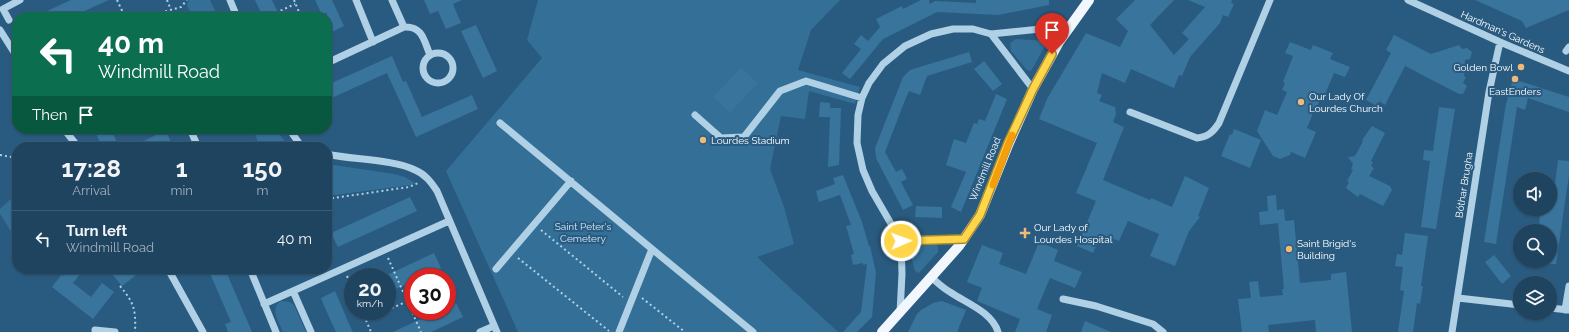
<!DOCTYPE html>
<meta charset="utf-8">
<style>
body{margin:0;font-family:Raleway,sans-serif;background:#2c4e69;color:#f1f3f6;height:100vh;display:flex;flex-direction:column;font-size:15px;white-space:nowrap}
*{box-sizing:border-box;margin:0}
p{font-size:13px;color:#a1b0bd}
.icon{flex:none;width:22px;height:22px;fill:none;stroke:currentColor;stroke-width:2;stroke-linecap:round;stroke-linejoin:round}
.map{position:relative;flex:1;overflow:hidden}
.sheet{position:absolute;left:12px;top:142px;width:320px;height:132px;display:flex;flex-direction:column;background:#1f4460;border-radius:16px;box-shadow:0 1px 3px #0004,0 0 0 1px #3c5c75}
.sheet>*{flex:none}
.top-card{position:absolute;left:12px;top:12px;width:320px;height:122px;border-radius:16px;box-shadow:0 1px 3px #0004,0 0 0 1px #3c5c75;background:#0b6e4f;color:#fff;overflow:hidden}
.controls{position:absolute;left:1513px;top:172px;display:grid;gap:8px}
.controls a{display:grid;place-items:center;width:44px;height:44px;border-radius:50%;background:#1f4460;box-shadow:0 1px 3px #0004,0 0 0 1px #3c5c75;font-size:20px}
.speed{position:absolute;left:344px;top:268px;display:flex;gap:8px;font-size:20px;font-weight:700;text-align:center}
.speed>*{display:grid;place-content:center;width:52px;height:52px;border-radius:50%;background:#1f4460;box-shadow:0 1px 3px #0004,0 0 0 1px #3c5c75;line-height:1}
.speed small{font-size:10px;font-weight:400}
.speed .limit{border:6px solid #d22;background:#fff;color:#111}
.pin{position:absolute;display:grid;place-items:center;width:34px;height:34px;color:#fff;margin:-41px -17px;border-radius:50% 50% 50% 0;rotate:-45deg;box-shadow:0 0 4px #0007}
.pin .icon{rotate:45deg}
.me{position:absolute;width:44px;margin:-22px;rotate:88deg;stroke-linejoin:round;filter:drop-shadow(0 0 3px #0008)}
.turn{display:flex;align-items:center;gap:14px;height:84px;padding:0 20px;font-size:18px}
.turn .icon{width:52px;height:52px;stroke-width:2.5}
.turn b{display:block;font-size:28px;line-height:34px}
.then{display:flex;align-items:center;height:38px;padding:0 20px;background:#0003;gap:8px;font-size:15px}
.eta{display:flex;justify-content:space-evenly;align-items:center;height:68px;text-align:center}
.eta b{font-size:24px;font-weight:700;line-height:28px}
ul{padding:0;list-style:none}
li{display:flex;align-items:center;gap:12px;height:56px;padding:0 20px;border-top:1px solid #3c5c75}
li div{flex:1}
li b{display:block;font-size:15px}
li em{font-style:normal}
.map>svg:first-child{display:block}
.green{fill:#336f97}
.building{fill:#39749c}
.lines{fill:none;stroke-linecap:round;stroke-linejoin:round}
.path{stroke:#b0d0e5;stroke-width:2;stroke-dasharray:2 3;stroke-linecap:butt}
.minor{stroke:#b0d0e5;stroke-width:7}
.major{stroke:#f1f7fd;stroke-width:10}
.route-casing{stroke:#a68a30;stroke-width:10}
.route{stroke:#ffd54a;stroke-width:7}
.slow{stroke:#f59e0b;stroke-width:7}
.poi-dot{fill:#edba77;stroke:#295b80;stroke-width:1.5}
.labels{text-anchor:middle;dominant-baseline:central;stroke-width:4;stroke-linejoin:round;paint-order:stroke}
.street-label{font-size:10px;fill:#fff;stroke:#295b80}
.poi-label{font-size:10px;fill:#fff;stroke:#295b80;text-anchor:start}
.park-label{font-size:10px;fill:#d3e7f5;stroke:#295b80}
</style>
<div class="map">
<svg width="1569" height="332" viewBox="0 0 1569 332">
<rect width="100%" height="100%" fill="#295b80"/>
<path class="green" d="M189,0H210L218,17H192L187,5Z
M538,0H840L811,30L798,70L860,87L855,104L809,91L805,119L781,116L770,169L784,207L794,244L757,257L838,332H518L446,171L542,58L527,40Z
M1016,39L1046,41V44L1031,71L1027,70L1011,51L1010,43Z
M253,129H277L280,135L289,147H260Z
M327,164L394,174L405,177L415,183L411,185L327,196Z
M17,193V241L0,214V209Z
M936,245L938,246V252L919,273L915,271C907,243 909,246 936,245Z
M281,301L290,302L294,305L306,332H283C279,322 269,308 281,301Z"/>
<path class="building" d="M71,0H109L71,17H34Z
M255,0H272L280,17H263Z
M315,0H332L344,26L330,33L327,26V13L322,15Z
M424,0H462L453,4L461,23L446,29L438,11L430,14Z
M921,0H929L930,4L935,1L976,3V0H1049V5L998,15L937,12L883,39L850,79L842,73L861,49L854,44L861,35L868,41L880,27L876,19L902,6L903,9Z
M1135,0H1174L1150,25L1174,55L1189,39L1182,33L1205,7L1188,0H1232L1231,3L1234,4L1228,17L1223,15L1220,23L1190,57L1182,76L1179,75L1174,88L1131,69L1125,83L1102,73L1097,93L1102,95L1099,101L1115,107L1116,114L1113,122L1124,127L1103,180L1150,200L1151,198L1172,207L1185,176L1209,188L1198,216L1200,217L1189,231L1175,266L1150,256L1159,234L1128,221L1119,241L1101,234L1093,253L1077,246L1096,201L1076,193L1097,143L1039,119L1047,99L1086,33L1120,47L1128,31L1116,19Z
M1475,0H1569V10L1526,28L1522,21Z
M476,25L497,71L483,78L461,31Z
M1394,35L1431,54L1459,45L1462,49L1467,48L1472,52L1470,59L1465,60L1464,76L1466,77L1463,83L1467,86L1463,94H1459L1405,66L1385,105L1379,101L1377,106L1366,100L1391,53L1386,50Z
M1290,42L1311,50L1313,45L1333,53L1330,59L1350,67L1345,77L1334,73L1323,99L1321,98L1317,106H1316L1307,128L1316,132L1305,158L1291,152L1290,155L1280,159L1273,156L1257,131L1265,110L1277,115L1287,92L1282,90L1285,83L1283,82L1293,56L1285,53Z
M969,52L972,62L927,76L920,95L909,91L905,100L885,152L896,172L902,169L907,179L901,182L913,205L903,210L876,158L875,148L903,77L910,70Z
M392,56L403,82L406,81L422,117L472,95L478,109L416,137L387,73L327,100V85Z
M984,61L1002,84L993,91L974,69Z
M741,68L758,83L730,113L713,97Z
M1513,79L1569,97V112L1528,98L1525,110L1517,107L1496,244L1484,242L1506,104Z
M996,94L1007,99L961,212L951,207L966,172L946,165L954,139L966,143L974,123L977,124L979,119L985,121Z
M820,102L830,103V108H841L839,165L828,167L830,117H819Z
M1439,107L1455,109L1436,229L1421,227L1430,161L1423,160L1424,150L1433,151Z
M1372,126L1385,133L1371,161L1373,162L1371,166L1374,168L1369,176L1390,186L1392,190L1383,206L1360,194L1358,197L1346,188L1349,182L1347,181L1353,170L1351,169L1353,164L1348,157L1355,156L1363,141L1362,140Z
M94,129H111L119,147H102Z
M1234,129L1261,140L1250,168L1221,156L1230,134L1232,135Z
M166,131L173,147H131L156,135Z
M1558,160L1569,161V175L1556,264H1550V231H1538L1541,209H1550V192H1554Z
M843,175L862,222L869,246H870L876,273L872,317L857,332H843L861,312L867,264L863,265V263L853,265L851,255L854,254L846,226L851,225L840,195L819,202L816,191L835,184L833,178Z
M1276,195L1277,210L1284,209L1285,221L1294,220L1300,283L1331,280V274L1346,272L1352,332H1316L1315,320L1268,325L1269,332H1242L1238,299L1251,298L1249,282L1258,281L1260,297L1283,295L1282,289H1284L1278,223L1260,225L1259,212L1268,211L1267,196Z
M410,197L417,211L338,247L331,233Z
M916,206L942,207V218L915,217Z
M1405,233L1428,236L1421,286H1423L1420,304L1417,303L1413,332H1398L1404,291L1400,290L1403,267L1395,266L1397,254L1402,255Z
M1039,242L1058,250L1054,261L1082,272L1075,288L1050,278L1037,309L1052,315L1046,332H1015L1020,319L977,301L982,288L967,282L982,245L1003,253L999,264L1026,274Z
M434,253L441,268L421,277H413V281L387,293V275Z
M1494,255L1511,276L1502,284L1485,262Z
M70,269H84L73,283L91,297L102,283L114,292L93,319L52,287L62,274L64,276Z
M108,269H131L136,275L122,286Z
M208,269H225L252,332H228L225,324L231,322Z
M335,291L350,326L353,332H336L328,315L321,298Z
M942,301L966,310L957,332H908L917,314L921,310L933,303Z
M456,303L463,317L444,326L431,332H393L438,311H447V307Z
M1085,321L1111,332H1081Z"/>
<g class="lines">
<path class="path" d="M117,0L125,17
M167,0L171,10
M294,0L301,17
M146,17L181,7L187,0
M267,17L295,4
M0,155L17,158
M327,199L409,187L418,183
M541,230L623,297
M388,258L421,332
M518,258L609,331
M347,276L353,290
M447,284L452,282
M120,286C134,303 136,309 135,332
M642,298L685,332
M387,310L413,299
M362,311L371,332
M366,320L386,311"/>
<path class="minor" d="M230,0L237,17
M356,0L373,42
M392,0L404,27
M1408,0L1500,42L1569,71
M9,20L3,9L20,0
M0,30L17,57
M991,34L1033,89
M1566,51L1569,47
M423 68a15 15 0 1 1 30 0a15 15 0 1 1-30 0Z
M327,63L404,27C423,26 424,41 430,55
M1130,112L1197,138C1208,137 1213,132 1219,123L1270,0
M695,115L721,138L744,137L780,91L806,81L862,98
M500,123L652,249
M64,129L78,147
M190,129L198,147
M289,129L299,143L307,147
M327,154C353,160 392,159 415,170C425,174 431,182 437,191L497,332
M964,239L901,241L872,191L863,170L857,143L858,115L862,98L869,83L883,64L905,46L931,34L953,29H973L991,34L1070,26
M168,269L203,332
M250,269L276,332
M496,269L571,181
M932,278C938,283 943,288 950,292C966,303 992,312 998,332
M293,291L311,332
M1458,298L1520,305
M1063,299L1096,306L1153,324L1163,332
M264,304L449,221
M1550,308L1569,310
M1565,310L1569,286
M900,313L902,274L901,241
M95,330L115,332
M480,332L494,326
M619,332L652,249L753,332
M1452,332L1489,92L1500,42"/>
<path class="major" d="M882,332L959,246L980,215L1009,143L1033,89L1059,42L1089,0"/>
</g>
<g class="lines">
<g class="route-casing">
<path id="route" d="M901,241L964,239L980,215L1008,143L1033,89L1052,54"/>
</g>
<use href="#route" class="route"/>
<path class="slow" d="M993,185L1012,135"/>
</g>
<g class="poi-dot">
<circle cx="1521" cy="67" r="4"/>
<circle cx="1515" cy="79" r="4"/>
<circle cx="1301" cy="102" r="4"/>
<circle cx="703" cy="140" r="4"/>
<path d="M1023 227h4v4h4v4h-4v4h-4v-4h-4v-4h4z"/>
<circle cx="1289" cy="249" r="4"/>
</g>
<g class="labels">
<g class="street-label">
<text transform="translate(1503 32) rotate(24)">Hardman's Gardens</text>
<text transform="translate(985 169) rotate(-68)">Windmill Road</text>
<text transform="translate(1464 185) rotate(-81)">Bóthar Brugha</text>
</g>
<g class="poi-label">
<text x="1513" y="67" text-anchor="end">Golden Bowl</text>
<text x="1515" y="91" text-anchor="middle">EastEnders</text>
<text x="1309" y="96">Our Lady Of<tspan x="1309" dy="12">Lourdes Church</tspan></text>
<text x="711" y="140">Lourdes Stadium</text>
<text x="1034" y="227">Our Lady of<tspan x="1034" dy="12">Lourdes Hospital</tspan></text>
<text x="1297" y="243">Saint Brigid's<tspan x="1297" dy="12">Building</tspan></text>
</g>
<g class="park-label">
<text x="583" y="226">Saint Peter's<tspan x="583" dy="12">Cemetery</tspan></text>
</g>
</g>
</svg>
<div class="controls">
<a><svg class="icon" aria-label="sound" viewBox="0 0 24 24"><path d="M4 9h4l5-4v14l-5-4H4zM17 9q2 3 0 6"/></svg></a>
<a><svg class="icon" aria-label="search" viewBox="0 0 24 24"><circle cx="10" cy="10" r="6"/><path d="M15 15l6 6"/></svg></a>
<a><svg class="icon" aria-label="layers" viewBox="0 0 24 24"><path d="M12 4l9 5-9 5-9-5zM3 14l9 5 9-5"/></svg></a>
</div>
<div class="speed"><div>20<small>km/h</small></div><div class="limit">30</div></div>
<div class="pin" style="left:1052px;top:54px;background:#d93025"><svg class="icon" aria-label="arrive" viewBox="0 0 24 24"><path d="M6 21V4h12l-3 4 3 4H6"/></svg></div>
<svg class="me" style="left:901px;top:241px" viewBox="-20 -20 40 40"><circle r="17" fill="#ffd54a" stroke="#fff" stroke-width="3"/><path d="M0-11L8 9 0 5-8 9z" fill="#fff"/></svg>
<div class="top-card">
<div class="turn"><svg class="icon" aria-label="left" viewBox="0 0 24 24"><path d="M17 20v-9H6M10 6l-5 5 5 5"/></svg><div><b>40 m</b>Windmill Road</div></div>
<div class="then">Then<svg class="icon" aria-label="arrive" viewBox="0 0 24 24"><path d="M6 21V4h12l-3 4 3 4H6"/></svg></div>
</div>
<section class="sheet">
<div class="eta">
<div><b>17:28</b><p>Arrival</p></div>
<div><b>1</b><p>min</p></div>
<div><b>150</b><p>m</p></div>
</div>
<ul>
<li><svg class="icon" aria-label="left" viewBox="0 0 24 24"><path d="M17 20v-9H6M10 6l-5 5 5 5"/></svg><div><b>Turn left</b><p>Windmill Road</p></div><em>40 m</em></li>
</ul>
</section>
</div>
